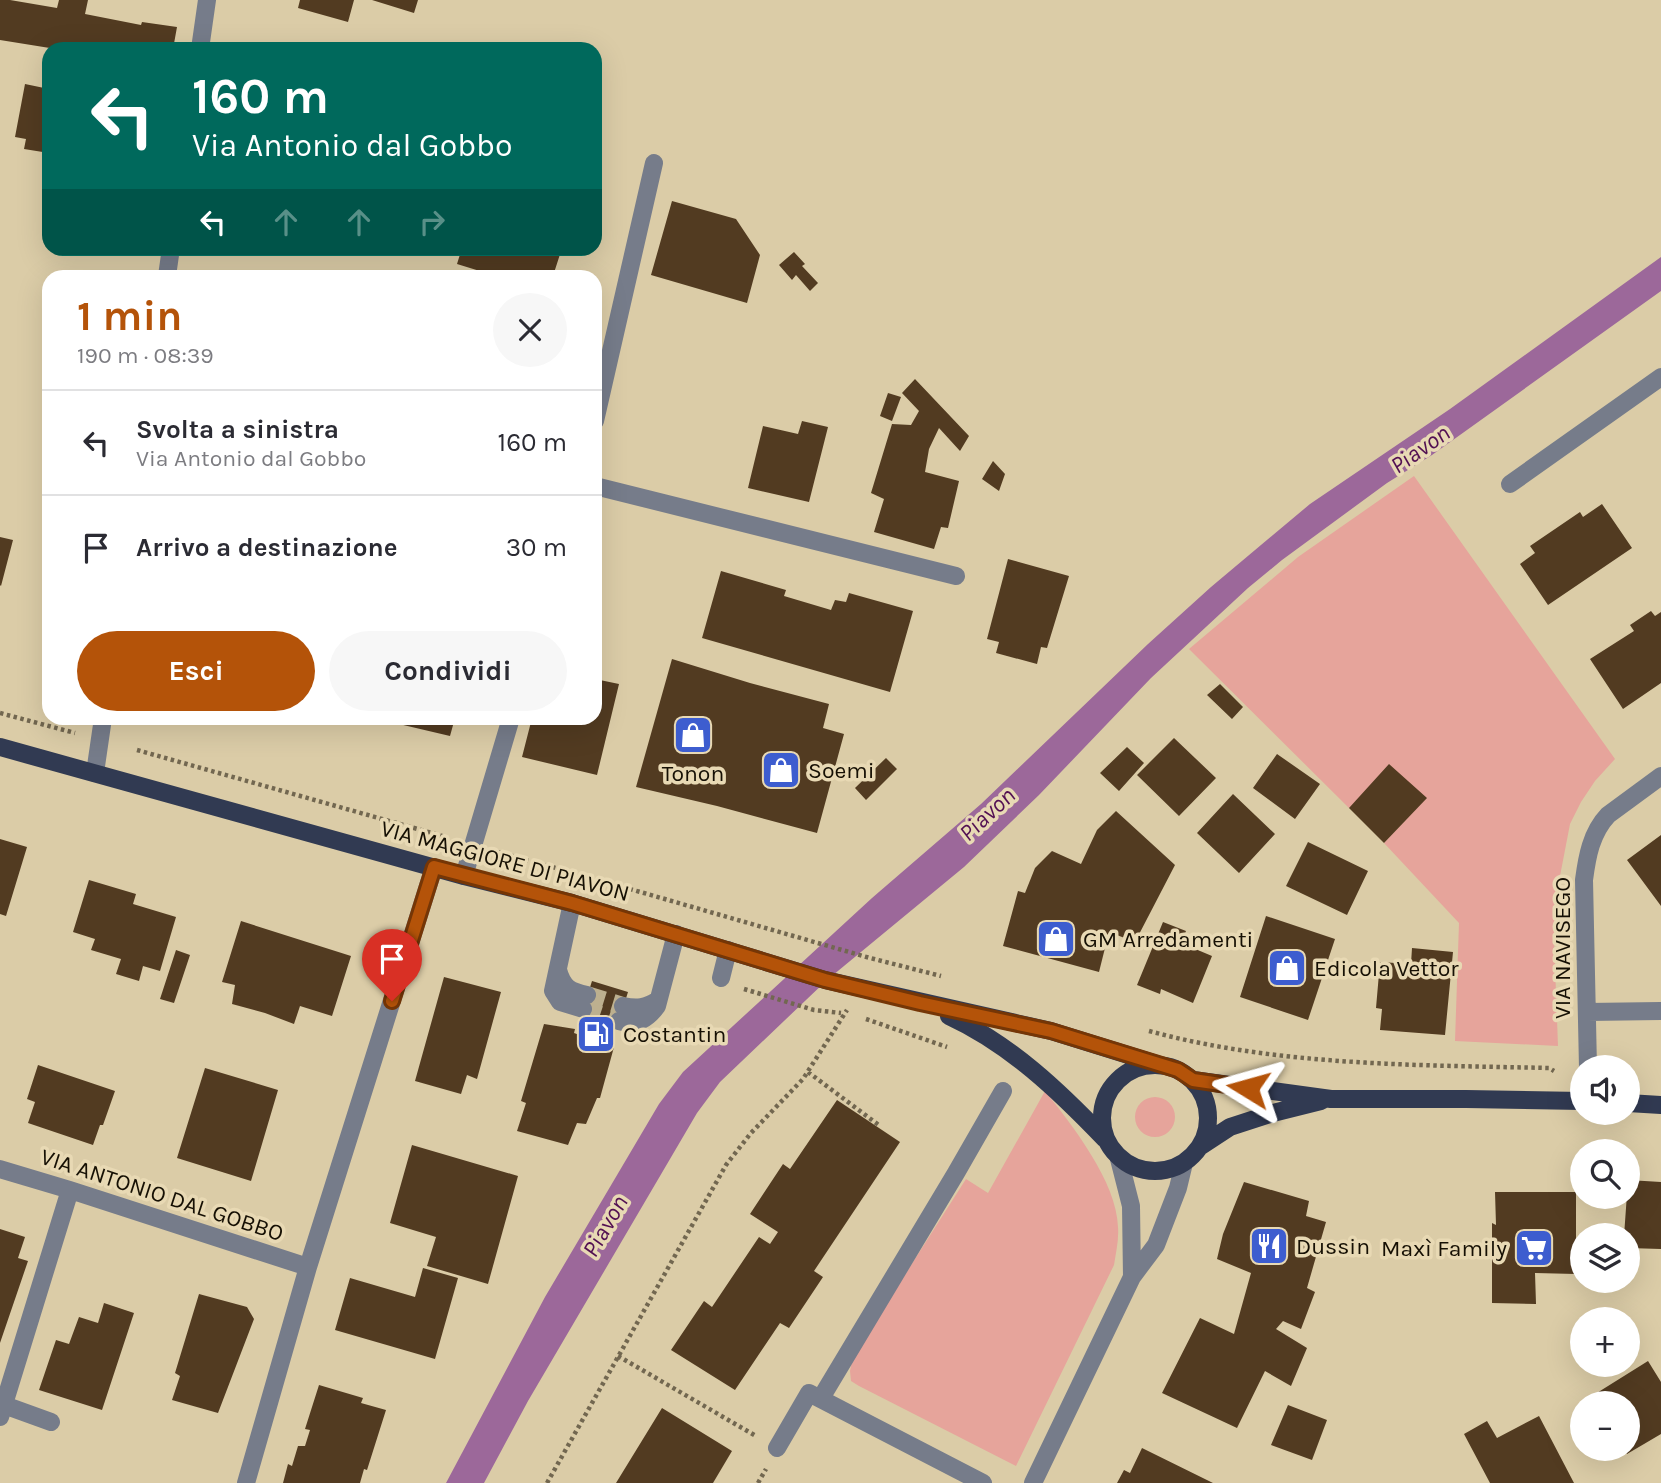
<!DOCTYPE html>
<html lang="it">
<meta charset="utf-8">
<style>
body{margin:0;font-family:Karla,sans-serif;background:#f7f7f7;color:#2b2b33;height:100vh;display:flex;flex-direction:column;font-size:26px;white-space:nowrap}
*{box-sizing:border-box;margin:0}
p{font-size:23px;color:#7c7c81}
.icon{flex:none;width:38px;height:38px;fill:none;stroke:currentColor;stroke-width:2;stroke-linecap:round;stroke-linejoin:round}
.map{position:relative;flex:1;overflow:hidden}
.panel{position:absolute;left:42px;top:270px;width:560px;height:455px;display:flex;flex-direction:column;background:#fff;border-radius:21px;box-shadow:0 7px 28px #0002}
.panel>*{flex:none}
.banner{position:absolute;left:42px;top:42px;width:560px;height:214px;border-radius:21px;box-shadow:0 7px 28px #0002;background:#00695c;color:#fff;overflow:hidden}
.buttons{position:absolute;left:1570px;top:1055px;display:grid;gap:14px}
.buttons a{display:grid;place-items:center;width:70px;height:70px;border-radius:50%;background:#fff;box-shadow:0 7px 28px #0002;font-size:35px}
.pin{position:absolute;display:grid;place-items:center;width:60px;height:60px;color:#fff;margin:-72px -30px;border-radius:50% 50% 50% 0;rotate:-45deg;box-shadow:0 0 7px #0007}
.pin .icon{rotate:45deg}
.me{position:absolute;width:77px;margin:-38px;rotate:278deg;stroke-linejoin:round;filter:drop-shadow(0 0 5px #0008)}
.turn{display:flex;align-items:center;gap:24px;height:147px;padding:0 35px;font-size:32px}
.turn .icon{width:91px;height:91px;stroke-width:2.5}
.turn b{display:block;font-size:49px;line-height:60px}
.lanes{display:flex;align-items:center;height:66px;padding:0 35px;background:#0003;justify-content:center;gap:35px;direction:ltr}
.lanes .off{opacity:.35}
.round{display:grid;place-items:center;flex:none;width:74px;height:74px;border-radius:37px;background:#f7f7f7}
.head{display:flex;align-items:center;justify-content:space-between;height:119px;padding:0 35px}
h1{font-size:42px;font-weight:700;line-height:52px;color:#b45309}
.action{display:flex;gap:14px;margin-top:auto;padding:14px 35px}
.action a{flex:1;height:80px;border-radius:42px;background:#b45309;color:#fff;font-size:28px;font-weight:700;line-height:80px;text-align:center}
.action a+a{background:#f7f7f7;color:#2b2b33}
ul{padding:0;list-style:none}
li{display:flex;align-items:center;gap:21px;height:105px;padding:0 35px;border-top:2px solid #e1e1e2}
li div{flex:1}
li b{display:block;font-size:26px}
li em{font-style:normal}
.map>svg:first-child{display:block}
.green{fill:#e6a49b}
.water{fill:#9c689a}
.building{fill:#523b21}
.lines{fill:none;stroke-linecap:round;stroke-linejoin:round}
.minor-tunnel{stroke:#bdb08f;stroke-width:18;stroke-dasharray:18 9;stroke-linecap:butt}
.path{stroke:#726750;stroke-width:4.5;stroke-dasharray:3.5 3.5;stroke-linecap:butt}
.minor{stroke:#767c8a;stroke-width:18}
.major{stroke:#313a52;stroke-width:18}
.route-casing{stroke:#753606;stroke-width:18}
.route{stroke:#b45309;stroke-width:12}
.labels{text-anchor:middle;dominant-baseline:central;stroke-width:7;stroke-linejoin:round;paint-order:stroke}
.poi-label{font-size:23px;fill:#161004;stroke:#e8d9b4;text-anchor:start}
.street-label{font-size:23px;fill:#161004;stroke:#e8d9b4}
.water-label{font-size:24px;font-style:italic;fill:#521052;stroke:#e8d9b4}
</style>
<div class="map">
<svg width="1661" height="1483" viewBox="0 0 1661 1483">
<rect width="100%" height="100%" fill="#dbcca7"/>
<path class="green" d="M1414,476L1615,759L1595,781L1581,802L1570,824L1560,876L1554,938L1558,1046L1455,1041L1459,923L1384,843L1426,798L1349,808L1189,649L1298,557Z
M1045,1091C1072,1125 1117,1182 1118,1227C1119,1240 1116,1252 1114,1265L1016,1466L859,1386L851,1381L850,1371L853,1356L966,1179L988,1193Z
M1135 1117a20 20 0 1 1 40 0a20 20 0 1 1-40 0Z"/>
<path class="water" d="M1661,257V291L1432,455L1387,483L1282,560L1248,588L1151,678L1039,795L964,867L827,980L720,1082L697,1113L528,1401L484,1483H446L545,1297L659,1104L683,1072L872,898L981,804L1148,644L1211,587L1310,504L1450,409Z"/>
<path class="building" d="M0,0H10L57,8L59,0H88L85,14L141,25L142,22L177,27L173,49H56L0,40Z
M300,0H354L348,22L298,8Z
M372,0H418L414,13Z
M25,84L49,89V153L24,149L26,139L15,137Z
M672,201L736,219L760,255L747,303L651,275Z
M462,248H562L553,276H496L457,264Z
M794,252L805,264L802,266L818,283L810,291L796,275L792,280L779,265Z
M915,379L969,436L960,451L939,428L929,449L925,472L959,481L948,528L941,527L934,549L874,532L884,499L871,493L892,424L911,425L919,411L902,393Z
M888,393L901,397L892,421L880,416Z
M802,421L828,427L809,502L748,488L763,426L798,434Z
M993,461L1005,474L999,491L982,479Z
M1602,504L1632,548L1548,605L1520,564L1535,553L1530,546L1580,512L1583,517Z
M0,537L13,540L1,586L0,585Z
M1008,559L1069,576L1047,648L1041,647L1037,664L996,653L999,642L987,639Z
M721,571L786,590L784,596L831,610L835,600L846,602L849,593L913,611L890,692L702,638Z
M1651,611L1655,616L1661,612V683L1623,709L1590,659L1634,631L1630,625Z
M672,659L750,683L829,704L823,728L844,734L817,833L717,806L636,787Z
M595,679L619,684L597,775L522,757L532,718H595Z
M1220,684L1243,707L1232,719L1207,695Z
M383,718H455L450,736L382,720Z
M1174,738L1216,778L1179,816L1137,775Z
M1127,747L1144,763L1119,791L1100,773Z
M1277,754L1320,784L1295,819L1253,788Z
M886,758L897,769L866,800L855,788Z
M1389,764L1427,798L1384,843L1349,808Z
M1233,794L1275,834L1239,873L1197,833Z
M1116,811L1175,865L1135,942L1109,932L1099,972L1003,946L1018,891L1025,893L1035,868L1052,851L1081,864L1097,830Z
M1661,835V906L1627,860Z
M0,839L27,847L6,916L0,914Z
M1308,842L1368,871L1347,915L1286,886Z
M89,880L136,894L133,904L176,917L160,971L143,966L139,981L116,974L121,959L91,950L95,939L73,932Z
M1266,916L1335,939L1308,1020L1240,997Z
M241,921L351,956L332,1016L300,1006L294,1024L265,1013L232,1004L235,985L222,982Z
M1163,922L1186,931L1181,943L1212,956L1193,1003L1161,989L1160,994L1137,985Z
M1412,948L1453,952L1445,1035L1380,1030L1382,1009L1376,1008L1380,962L1411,964Z
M176,950L190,955L174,1003L160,999Z
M444,977L501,992L477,1079L467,1075L461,1094L415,1081Z
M592,981L628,992L617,1027L581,1016Z
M544,1024L575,1029L574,1033L614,1047L600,1098H597L586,1124L577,1123L568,1145L517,1131L526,1103L521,1101Z
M38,1065L115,1091L103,1125H100L93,1145L28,1123L35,1102L27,1099Z
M205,1068L278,1090L251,1181L177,1158Z
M837,1100L900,1142L814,1271L823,1277L789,1328L780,1323L735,1390L671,1350L704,1301L712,1307L759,1237L770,1244L778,1232L750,1214L783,1164L790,1169Z
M412,1145L518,1176L488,1284L427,1266L436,1237L390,1223Z
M1628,1180L1661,1182V1249L1628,1248V1236H1624Z
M1244,1182L1309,1201L1306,1216L1326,1222L1307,1288L1315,1292L1301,1329L1283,1321L1276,1329L1307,1348L1291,1386L1265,1371L1237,1428L1162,1393L1200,1318L1234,1334L1251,1273L1217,1259L1223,1234Z
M1495,1192H1576V1274L1535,1273L1536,1304L1492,1303V1223L1496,1225Z
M0,1229L25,1237L18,1258L28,1261L0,1343Z
M423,1268L458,1278L435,1359L335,1330L350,1278L415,1297Z
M199,1294L247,1307L254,1319L218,1413L172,1400L180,1376L175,1373Z
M104,1303L134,1313L102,1410L39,1390L56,1340L69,1344L79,1317L98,1323Z
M1648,1361L1661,1382V1434L1627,1454L1624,1449H1628V1404H1596L1592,1396Z
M319,1385L363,1398L361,1403L386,1410L367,1470L364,1469L360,1483H283L288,1464L292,1466L298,1446H305L310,1430L305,1429Z
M1288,1405L1327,1420L1312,1460L1271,1445Z
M662,1408L732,1451L713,1483H616Z
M1539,1416L1574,1483H1490L1464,1434L1487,1421L1497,1438Z
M1142,1448L1213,1483H1117L1124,1470L1130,1473Z"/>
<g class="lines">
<path class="minor-tunnel" d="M587,995L623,1006
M583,1009L619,1021"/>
<path class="path" d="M0,713L75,733
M137,750L446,837
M498,852L567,871
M616,885L870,958L941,976
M744,989L814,1010L841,1013
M866,1019L947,1047
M1149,1031C1278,1066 1416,1065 1549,1068L1554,1071
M808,1072L880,1126
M618,1356L756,1436
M547,1483L726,1165L751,1133L803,1079L847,1010
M758,1483L766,1469"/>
<path class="minor" d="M200,49L207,0
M167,276L171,248
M595,421L654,163
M1510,484L1661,377
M595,486L956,576
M95,773L103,718
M464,876L511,718
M572,903L553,991L560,1002L583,1009
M558,970C563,988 570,991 587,995
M721,978L728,950
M623,1006C637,1009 646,1008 658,1000
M1587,1012L1661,1011
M619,1021C636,1026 647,1020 657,1006L676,934
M1588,1068L1584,880C1587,857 1591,833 1608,815L1661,776
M1119,1159L1131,1206L1132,1277
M0,1169L70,1190L308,1267
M821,1398L956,1173L1003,1091
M4,1405L51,1422
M0,1417L70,1190
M777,1448L809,1393L983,1483
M246,1483L308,1267L434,867
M1033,1483L1132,1277L1156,1245L1178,1188L1184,1163"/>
<path class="major" d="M0,747L464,876L572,903L825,980L1051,1031L1160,1065
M949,1016C1010,1044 1059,1091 1105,1139
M1102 1118a53 53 0 1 1 106 0a53 53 0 1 1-106 0Z
M1193,1080L1331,1099H1466L1582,1101
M1628,1103L1661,1105
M1201,1146L1230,1127L1273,1113L1321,1101"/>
</g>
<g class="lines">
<g class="route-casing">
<path id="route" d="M392,1001L434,867L572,903L825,980L920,1003L1051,1031L1178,1070L1193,1080L1248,1088"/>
</g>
<use href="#route" class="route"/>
</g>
<defs>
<g id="shop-square" transform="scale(2.0125)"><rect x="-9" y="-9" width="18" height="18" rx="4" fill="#3d5dcf" stroke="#e8d9b4"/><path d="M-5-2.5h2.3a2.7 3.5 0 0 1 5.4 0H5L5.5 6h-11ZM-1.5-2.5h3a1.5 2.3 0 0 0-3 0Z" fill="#fff"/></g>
<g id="fuel-square" transform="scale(2.0125)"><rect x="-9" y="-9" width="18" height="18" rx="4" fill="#3d5dcf" stroke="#e8d9b4"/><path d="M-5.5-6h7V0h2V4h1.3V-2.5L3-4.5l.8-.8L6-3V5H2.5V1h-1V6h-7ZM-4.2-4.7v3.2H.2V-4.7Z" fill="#fff"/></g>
<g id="restaurant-square" transform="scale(2.0125)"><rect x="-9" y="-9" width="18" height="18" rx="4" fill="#3d5dcf" stroke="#e8d9b4"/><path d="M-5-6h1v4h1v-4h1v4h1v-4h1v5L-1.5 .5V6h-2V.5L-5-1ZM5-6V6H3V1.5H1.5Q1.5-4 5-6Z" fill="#fff"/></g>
<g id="supermarket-square" transform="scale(2.0125)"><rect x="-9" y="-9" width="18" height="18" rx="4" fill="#3d5dcf" stroke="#e8d9b4"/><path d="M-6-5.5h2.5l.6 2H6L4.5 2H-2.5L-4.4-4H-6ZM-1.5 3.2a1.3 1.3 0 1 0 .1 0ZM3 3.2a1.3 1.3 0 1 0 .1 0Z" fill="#fff"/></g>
</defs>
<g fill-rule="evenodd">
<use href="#shop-square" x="693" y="735"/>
<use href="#shop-square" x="781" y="770"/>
<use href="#shop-square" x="1056" y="939"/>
<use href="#shop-square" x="1287" y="968"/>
<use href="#fuel-square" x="596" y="1034"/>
<use href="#restaurant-square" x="1269" y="1246"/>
<use href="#supermarket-square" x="1534" y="1248"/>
</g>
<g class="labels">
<g class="poi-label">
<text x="808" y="770">Soemi</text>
<text x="693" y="773" text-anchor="middle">Tonon</text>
<text x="1083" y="939">GM Arredamenti</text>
<text x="1314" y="968">Edicola Vettor</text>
<text x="623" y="1034">Costantin</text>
<text x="1296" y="1246">Dussin</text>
<text x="1507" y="1248" text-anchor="end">Maxì Family</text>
</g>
<g class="street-label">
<text transform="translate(505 861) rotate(15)">VIA MAGGIORE DI PIAVON</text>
<text transform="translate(1562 948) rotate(-90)">VIA NAVISEGO</text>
<text transform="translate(162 1195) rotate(18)">VIA ANTONIO DAL GOBBO</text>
</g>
<g class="water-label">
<text transform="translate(1420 449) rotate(-35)">Piavon</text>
<text transform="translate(987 814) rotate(-43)">Piavon</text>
<text transform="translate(605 1226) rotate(-60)">Piavon</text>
</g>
</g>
</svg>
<div class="buttons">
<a><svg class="icon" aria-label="sound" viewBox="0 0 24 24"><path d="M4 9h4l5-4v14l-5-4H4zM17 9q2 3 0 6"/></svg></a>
<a><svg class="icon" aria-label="search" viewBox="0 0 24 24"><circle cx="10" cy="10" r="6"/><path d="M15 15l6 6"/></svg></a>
<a><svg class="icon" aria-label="layers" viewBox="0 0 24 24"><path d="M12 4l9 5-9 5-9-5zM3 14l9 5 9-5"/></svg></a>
<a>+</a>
<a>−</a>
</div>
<div class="pin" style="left:392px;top:1001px;background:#d93025"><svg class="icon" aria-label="arrive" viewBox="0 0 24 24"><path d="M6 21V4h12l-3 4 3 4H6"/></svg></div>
<svg class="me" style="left:1248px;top:1088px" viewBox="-20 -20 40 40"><path d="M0-17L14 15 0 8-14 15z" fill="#b45309" stroke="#fff" stroke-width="4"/></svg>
<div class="banner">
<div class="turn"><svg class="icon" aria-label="left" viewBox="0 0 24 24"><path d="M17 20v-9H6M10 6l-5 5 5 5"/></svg><div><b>160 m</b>Via Antonio dal Gobbo</div></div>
<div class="lanes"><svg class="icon" aria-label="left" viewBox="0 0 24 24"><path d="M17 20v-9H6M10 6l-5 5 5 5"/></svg><svg class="icon off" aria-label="ahead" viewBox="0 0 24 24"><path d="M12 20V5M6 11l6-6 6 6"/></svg><svg class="icon off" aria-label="ahead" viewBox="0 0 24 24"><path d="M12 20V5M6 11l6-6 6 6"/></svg><svg class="icon off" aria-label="right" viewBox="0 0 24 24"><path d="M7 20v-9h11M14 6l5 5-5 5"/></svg></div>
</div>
<section class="panel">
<div class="head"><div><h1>1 min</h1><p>190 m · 08:39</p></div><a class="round"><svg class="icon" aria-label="close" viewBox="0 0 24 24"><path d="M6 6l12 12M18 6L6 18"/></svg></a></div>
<ul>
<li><svg class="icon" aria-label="left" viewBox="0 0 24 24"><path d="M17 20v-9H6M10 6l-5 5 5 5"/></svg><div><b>Svolta a sinistra</b><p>Via Antonio dal Gobbo</p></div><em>160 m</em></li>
<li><svg class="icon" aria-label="arrive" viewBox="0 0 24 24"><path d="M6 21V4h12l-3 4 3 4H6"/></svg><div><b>Arrivo a destinazione</b></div><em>30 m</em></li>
</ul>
<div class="action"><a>Esci</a><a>Condividi</a></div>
</section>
</div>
